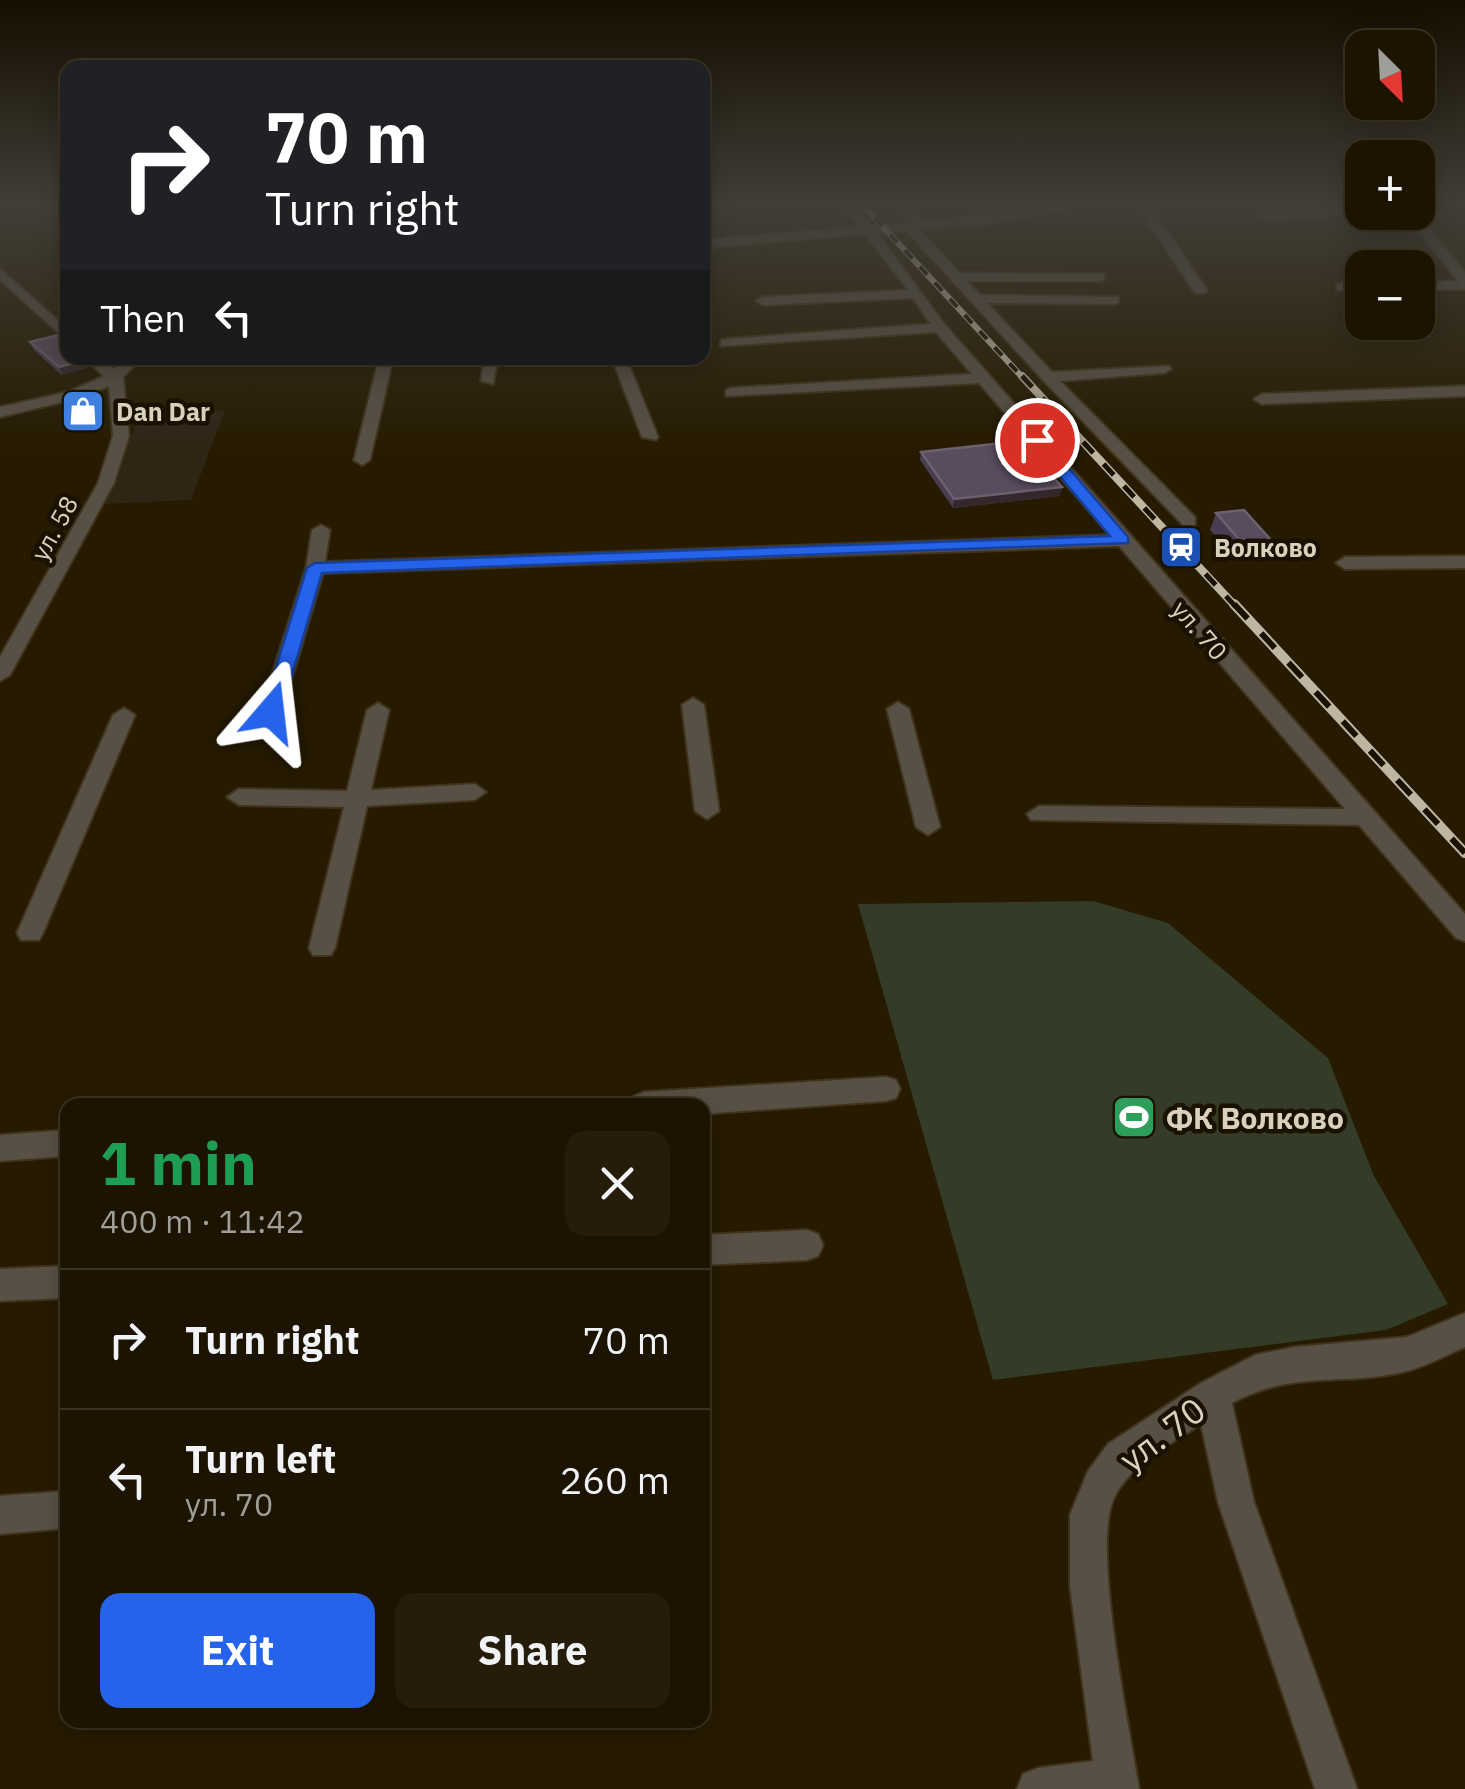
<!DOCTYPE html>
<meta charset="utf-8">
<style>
body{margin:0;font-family:"IBM Plex Sans",sans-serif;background:#251d0a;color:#f1f3f6;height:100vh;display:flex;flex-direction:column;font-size:38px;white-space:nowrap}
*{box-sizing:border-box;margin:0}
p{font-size:32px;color:#a09e99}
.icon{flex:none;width:55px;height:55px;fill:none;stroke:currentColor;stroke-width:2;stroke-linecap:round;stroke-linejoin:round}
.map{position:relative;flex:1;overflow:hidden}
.details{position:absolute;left:60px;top:1098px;width:650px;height:630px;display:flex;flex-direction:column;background:#1c1400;border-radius:20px;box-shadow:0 5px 25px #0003,0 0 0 2px #3a3322}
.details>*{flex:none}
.top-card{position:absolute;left:60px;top:60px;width:650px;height:305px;border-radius:20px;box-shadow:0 5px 25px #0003,0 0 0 2px #3a3322;background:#202124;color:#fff;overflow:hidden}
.needle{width:65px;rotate:156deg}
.tools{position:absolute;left:1345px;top:30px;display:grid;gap:20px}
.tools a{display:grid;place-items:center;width:90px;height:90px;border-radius:20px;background:#1c1400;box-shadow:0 5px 25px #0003,0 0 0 2px #3a3322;font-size:50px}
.pin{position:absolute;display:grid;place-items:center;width:85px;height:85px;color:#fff;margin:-42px;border:5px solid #fff;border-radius:50%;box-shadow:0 2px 10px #0007}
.me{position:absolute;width:110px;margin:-55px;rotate:17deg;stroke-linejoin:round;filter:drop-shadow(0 0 8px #0008)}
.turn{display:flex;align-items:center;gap:35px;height:210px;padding:0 40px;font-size:45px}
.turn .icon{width:130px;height:130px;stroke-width:2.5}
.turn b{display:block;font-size:70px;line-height:85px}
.then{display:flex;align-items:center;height:95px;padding:0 40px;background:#0003;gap:20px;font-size:38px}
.round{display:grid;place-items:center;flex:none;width:105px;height:105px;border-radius:20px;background:#251d0a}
.overview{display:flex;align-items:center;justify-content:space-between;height:170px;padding:0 40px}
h1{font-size:60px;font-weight:800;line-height:75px;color:#1e9e55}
.action{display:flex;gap:20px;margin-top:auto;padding:20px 40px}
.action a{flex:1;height:115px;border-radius:20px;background:#2563eb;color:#fff;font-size:40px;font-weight:800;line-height:115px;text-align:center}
.action a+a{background:#251d0a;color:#f1f3f6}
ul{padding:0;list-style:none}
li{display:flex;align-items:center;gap:30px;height:140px;padding:0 40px;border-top:2px solid #3a3322}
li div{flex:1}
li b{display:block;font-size:38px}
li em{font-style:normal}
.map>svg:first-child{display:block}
.commercial{fill:#2f2515}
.green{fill:#343b26}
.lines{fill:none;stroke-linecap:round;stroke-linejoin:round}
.minor-casing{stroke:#3f341b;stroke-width:4}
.minor{fill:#595045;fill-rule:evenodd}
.rail-far2-casing{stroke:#beb5a3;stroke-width:6}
.rail-far1-casing{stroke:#beb5a3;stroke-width:8}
.rail-casing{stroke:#beb5a3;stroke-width:10}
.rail-far2{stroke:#1a1100;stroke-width:4;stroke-dasharray:11;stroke-linecap:butt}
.rail-far1{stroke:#1a1100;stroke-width:5;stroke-dasharray:15;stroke-linecap:butt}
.rail{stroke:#1a1100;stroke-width:6;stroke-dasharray:20;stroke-linecap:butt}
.wall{fill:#4a3c53}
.shaded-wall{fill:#35282d}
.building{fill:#594c5f;stroke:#6d616e;stroke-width:2.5}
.route{fill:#2563eb;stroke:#184099;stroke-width:2.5}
.labels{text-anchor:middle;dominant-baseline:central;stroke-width:9;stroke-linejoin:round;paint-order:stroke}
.far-poi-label{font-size:25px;font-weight:bold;fill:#d9d1c0;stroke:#1a1100;text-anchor:start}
.far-street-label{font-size:25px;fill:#d9d1c0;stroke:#1a1100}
.poi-label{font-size:30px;font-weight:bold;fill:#d9d1c0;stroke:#1a1100;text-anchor:start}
.near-street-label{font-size:35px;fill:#d9d1c0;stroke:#1a1100}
</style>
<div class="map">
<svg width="1465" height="1789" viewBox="0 0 1465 1789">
<rect width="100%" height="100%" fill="#261a00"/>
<path class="commercial" d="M225,410L191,500L105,504L140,414Z"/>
<path class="green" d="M1093,901L1168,923L1328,1058L1374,1176L1448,1304L1386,1330L993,1380L858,904Z"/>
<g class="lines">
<g class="minor-casing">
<path id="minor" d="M840,202H852L871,226L913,223L889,202H902L926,222L1077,202H1106L986,224L919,229L960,273L1104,274V280L1099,281H967L980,295L1118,297V303L1113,304L987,303L1052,372L1169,366L1171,369L1164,373L1060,381L1195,517V525H1183L1043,380L906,230L877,233L945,325L1465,914V941L1456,938L1359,825L1031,820L1027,814L1039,806L1345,809L1119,546L323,573L282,712L271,719L263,717L260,712L306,568L312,530L321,525L330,530L325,562L1110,535L979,383L726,396V390L731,388L972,374L936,332L721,346V340L726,339L931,324L913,298L763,305L756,301L763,297L908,290L865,234L702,248V240L860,227Z
M1135,202H1147L1207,290L1205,293H1195Z
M1362,209L1366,214L1266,220L1260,216L1266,212Z
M1372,212H1416L1465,273V289L1418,290V282L1458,281L1408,217Z
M0,269L68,329V341L0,280Z
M1342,283H1362V291L1337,290V284Z
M84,358H99L114,369L127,358H142L123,377L129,436L114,483L10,675L0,681V657L98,483L113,436L109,386L79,398L0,417V407L68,392L104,376Z
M379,358H393L370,460L362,465L354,460Z
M484,358H498L493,384L481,381Z
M612,358H626L658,437L656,440L642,437Z
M1465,386V396L1262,404L1254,399L1262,394Z
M1465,556V568L1345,569L1336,563L1345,557Z
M693,698L704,705L719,811L707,819L695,811L682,705Z
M898,702L909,709L940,827L928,835L916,827L887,709Z
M378,703L389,710L371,790L475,784L486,792L475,800L367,806L335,948L331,955H313L309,948L344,807L239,805L227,797L239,789L347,791L367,710Z
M124,708L135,715L43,933L39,940H21L17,933L113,715Z
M886,1077L896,1080L900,1089L896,1098L886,1101L702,1114V1105H629L634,1096L644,1092Z
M68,1130V1156L0,1161V1135Z
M807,1230L818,1234L823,1245L818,1256L807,1260L702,1265V1235Z
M68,1266V1298L0,1301V1269Z
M1465,1313V1347C1446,1355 1427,1366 1407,1371C1345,1387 1294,1369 1232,1403L1254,1502L1357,1789H1315L1218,1502L1201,1424C1171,1444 1131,1463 1114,1498C1091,1545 1130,1730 1139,1789H1017L1023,1774L1038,1768L1093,1761L1070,1586V1515L1088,1471L1108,1444L1201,1383L1255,1355L1294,1347L1407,1337Z
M68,1491V1528L0,1534V1496Z"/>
</g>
<use href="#minor" class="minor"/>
<g class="rail-far2-casing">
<path id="rail-far2" d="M860,202L1024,379"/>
</g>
<g class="rail-far1-casing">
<path id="rail-far1" d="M1022,376L1236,607"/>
</g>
<g class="rail-casing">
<path id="rail" d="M1234,604L1465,853"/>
</g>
<use href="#rail-far2" class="rail-far2"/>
<use href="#rail-far1" class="rail-far1"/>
<use href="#rail" class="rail"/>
</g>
<path class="wall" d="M30,342L86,360L89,367L62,375L34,350Z
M921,452L1060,496L953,508L920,460Z
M1216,513L1271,540L1264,558L1235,560L1210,530Z"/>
<path class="shaded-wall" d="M86,360L89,367L62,375L59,367Z
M1062,487L1060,496L953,508L954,499Z"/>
<path class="building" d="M58,335L68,344V358H83L86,360L59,367L30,342Z
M1021,441L1062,487L954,499L921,452Z
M1244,510L1271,540L1242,543L1216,513Z"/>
<linearGradient id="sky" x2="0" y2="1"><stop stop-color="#150e00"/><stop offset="0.45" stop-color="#413e37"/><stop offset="1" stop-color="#413e37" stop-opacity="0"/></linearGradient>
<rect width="1465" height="453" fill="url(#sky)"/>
<path class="route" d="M1032,437H1042L1128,537V543L322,573L281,712L271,718L262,712L307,568L315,563L1110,536L1032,443Z"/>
<defs>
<g id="shop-square" transform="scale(2.25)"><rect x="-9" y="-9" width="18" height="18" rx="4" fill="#3f7fe0" stroke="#1a1100"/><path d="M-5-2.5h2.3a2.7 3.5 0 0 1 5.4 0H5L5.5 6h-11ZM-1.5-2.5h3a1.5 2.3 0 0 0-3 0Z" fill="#fff"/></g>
<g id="station-square" transform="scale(2.25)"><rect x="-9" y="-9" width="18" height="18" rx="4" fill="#1a4fb4" stroke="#1a1100"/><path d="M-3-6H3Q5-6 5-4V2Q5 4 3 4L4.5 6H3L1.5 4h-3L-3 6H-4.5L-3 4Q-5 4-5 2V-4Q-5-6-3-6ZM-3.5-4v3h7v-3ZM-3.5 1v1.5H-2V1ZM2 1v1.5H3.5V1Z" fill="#fff"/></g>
<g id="stadium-square" transform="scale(2.25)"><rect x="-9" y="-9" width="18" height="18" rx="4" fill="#2e9e5b" stroke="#1a1100"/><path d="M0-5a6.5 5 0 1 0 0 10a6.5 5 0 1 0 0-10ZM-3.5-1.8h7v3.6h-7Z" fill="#fff"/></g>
</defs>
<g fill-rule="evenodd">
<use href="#shop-square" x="83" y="411"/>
<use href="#station-square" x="1181" y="547"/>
<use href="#stadium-square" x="1134" y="1117"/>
</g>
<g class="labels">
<g class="far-poi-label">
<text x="116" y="411">Dan Dar</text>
<text x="1214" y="547">Волково</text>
</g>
<g class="far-street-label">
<text transform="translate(54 528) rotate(-61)">ул. 58</text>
<text transform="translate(1200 630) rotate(49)">ул. 70</text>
</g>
<g class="poi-label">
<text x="1166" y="1117">ФК Волково</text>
</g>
<g class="near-street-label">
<text transform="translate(1162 1434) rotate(-37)">ул. 70</text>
</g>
</g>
</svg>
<div class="tools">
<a><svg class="needle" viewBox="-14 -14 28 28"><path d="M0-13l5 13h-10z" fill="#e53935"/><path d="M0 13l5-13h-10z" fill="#a09e99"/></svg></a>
<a>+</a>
<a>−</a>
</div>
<div class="pin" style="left:1037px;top:440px;background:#d93025"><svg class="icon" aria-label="arrive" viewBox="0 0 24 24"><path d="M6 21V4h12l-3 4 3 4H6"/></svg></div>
<svg class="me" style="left:271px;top:712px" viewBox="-20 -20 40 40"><path d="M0-17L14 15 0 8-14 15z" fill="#2563eb" stroke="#fff" stroke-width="4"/></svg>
<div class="top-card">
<div class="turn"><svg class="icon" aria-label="right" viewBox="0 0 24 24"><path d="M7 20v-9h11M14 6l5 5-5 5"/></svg><div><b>70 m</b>Turn right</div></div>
<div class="then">Then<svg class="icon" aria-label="left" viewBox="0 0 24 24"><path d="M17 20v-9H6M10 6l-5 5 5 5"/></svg></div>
</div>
<section class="details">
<div class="overview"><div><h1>1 min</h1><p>400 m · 11:42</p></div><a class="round"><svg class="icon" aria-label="close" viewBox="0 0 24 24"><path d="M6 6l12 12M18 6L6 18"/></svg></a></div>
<ul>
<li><svg class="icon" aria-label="right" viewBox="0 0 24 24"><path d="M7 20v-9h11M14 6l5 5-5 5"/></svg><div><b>Turn right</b></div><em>70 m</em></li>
<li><svg class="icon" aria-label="left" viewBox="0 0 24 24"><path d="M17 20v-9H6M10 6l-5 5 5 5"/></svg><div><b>Turn left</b><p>ул. 70</p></div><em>260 m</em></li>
</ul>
<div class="action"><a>Exit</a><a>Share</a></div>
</section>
</div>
